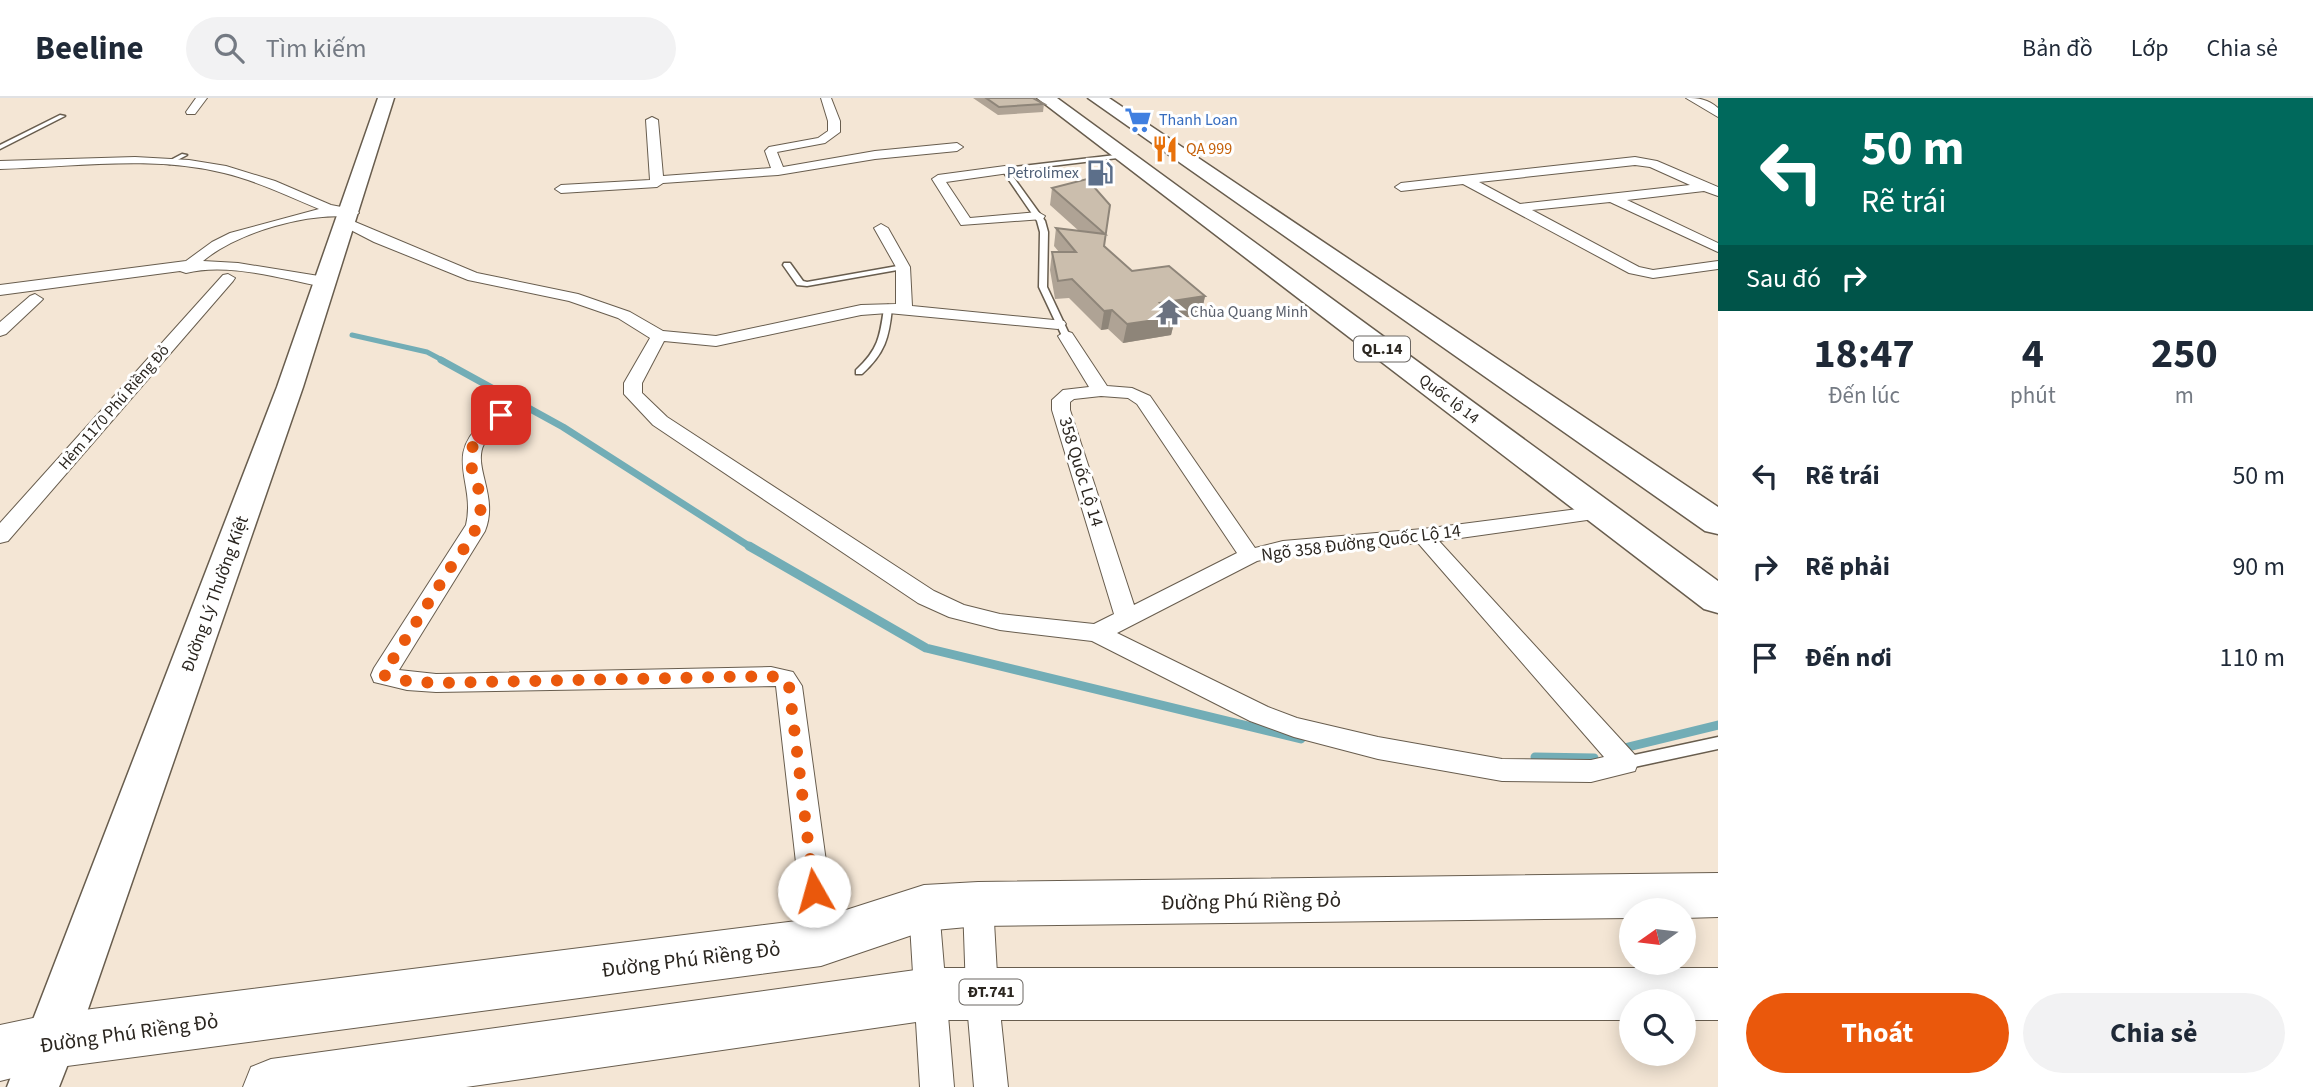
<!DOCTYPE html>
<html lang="vi">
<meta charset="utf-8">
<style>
body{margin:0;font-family:"Source Sans 3",sans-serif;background:#f2f2f3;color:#1f2937;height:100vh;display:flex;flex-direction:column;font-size:26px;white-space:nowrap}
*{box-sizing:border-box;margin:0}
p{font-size:23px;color:#747a83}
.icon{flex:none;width:38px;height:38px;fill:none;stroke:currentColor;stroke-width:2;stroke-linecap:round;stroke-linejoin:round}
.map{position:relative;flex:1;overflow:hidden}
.drawer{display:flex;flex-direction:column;background:#fff;width:595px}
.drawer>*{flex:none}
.hud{background:#00695c;color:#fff;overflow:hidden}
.needle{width:46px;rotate:256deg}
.buttons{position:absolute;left:1619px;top:800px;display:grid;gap:14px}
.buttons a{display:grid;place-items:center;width:77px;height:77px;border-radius:50%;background:#fff;box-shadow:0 4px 18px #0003;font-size:35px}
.pin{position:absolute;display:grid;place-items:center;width:60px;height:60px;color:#fff;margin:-30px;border-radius:14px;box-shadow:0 4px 10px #0006}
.me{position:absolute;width:77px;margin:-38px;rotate:353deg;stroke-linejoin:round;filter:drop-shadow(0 0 5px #0008)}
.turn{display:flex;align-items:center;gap:24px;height:147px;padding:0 28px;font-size:32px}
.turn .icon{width:91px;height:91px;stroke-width:2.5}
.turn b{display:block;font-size:49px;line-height:60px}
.then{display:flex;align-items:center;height:66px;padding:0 28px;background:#0003;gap:14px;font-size:26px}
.eta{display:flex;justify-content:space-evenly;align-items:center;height:119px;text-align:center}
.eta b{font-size:42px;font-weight:700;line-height:49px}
.cta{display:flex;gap:14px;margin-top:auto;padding:14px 28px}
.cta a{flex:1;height:80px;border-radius:42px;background:#ea580c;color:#fff;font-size:28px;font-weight:700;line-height:80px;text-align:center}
.cta a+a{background:#f2f2f3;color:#1f2937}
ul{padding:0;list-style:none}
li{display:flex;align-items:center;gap:21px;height:91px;padding:0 28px}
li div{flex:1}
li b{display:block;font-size:26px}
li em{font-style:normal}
header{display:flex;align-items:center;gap:42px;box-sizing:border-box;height:98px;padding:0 35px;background:#fff;border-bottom:2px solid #e0e1e3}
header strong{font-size:33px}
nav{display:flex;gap:38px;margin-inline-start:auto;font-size:24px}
.search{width:490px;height:63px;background:#f2f2f3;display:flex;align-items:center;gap:18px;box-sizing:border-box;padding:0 24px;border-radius:38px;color:#747a83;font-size:26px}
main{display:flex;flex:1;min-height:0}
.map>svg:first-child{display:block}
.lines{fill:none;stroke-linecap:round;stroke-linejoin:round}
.stream-far2{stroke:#72adb6;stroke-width:5}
.stream-far1{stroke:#72adb6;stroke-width:7}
.stream{stroke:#72adb6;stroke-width:9}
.lane-casing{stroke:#685d4e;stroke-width:3}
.street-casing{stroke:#685d4e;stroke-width:2}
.secondary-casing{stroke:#685d4e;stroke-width:3}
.primary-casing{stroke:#685d4e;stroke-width:2}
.highway-casing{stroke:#685d4e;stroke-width:3}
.lane{fill:#fff;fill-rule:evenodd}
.street{fill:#fff;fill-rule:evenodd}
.secondary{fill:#fff;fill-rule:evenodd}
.primary{fill:#fff;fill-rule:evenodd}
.highway{fill:#fff;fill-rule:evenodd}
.wall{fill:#afa395}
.shaded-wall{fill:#8e8579}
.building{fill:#cbbead;stroke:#8e8579;stroke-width:2}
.route{stroke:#ea580c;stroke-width:12;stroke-dasharray:0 21.6}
.labels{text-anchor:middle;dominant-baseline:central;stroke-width:6;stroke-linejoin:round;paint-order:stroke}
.far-shop-label{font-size:16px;fill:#366cbe;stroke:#fff;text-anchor:start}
.far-food-label{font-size:16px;fill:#c56008;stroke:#fff;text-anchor:start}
.far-service-label{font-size:16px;fill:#4e5e75;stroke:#fff;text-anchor:end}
.far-worship-label{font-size:16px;fill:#5b616d;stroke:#fff;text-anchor:start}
.shield{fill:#fff;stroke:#6b6763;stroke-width:2}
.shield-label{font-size:16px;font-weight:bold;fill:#2b2620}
.far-street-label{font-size:16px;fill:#2b2620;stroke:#fff}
.street-label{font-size:18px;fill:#2b2620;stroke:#fff}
.near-street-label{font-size:21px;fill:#2b2620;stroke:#fff}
</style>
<header>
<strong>Beeline</strong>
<div class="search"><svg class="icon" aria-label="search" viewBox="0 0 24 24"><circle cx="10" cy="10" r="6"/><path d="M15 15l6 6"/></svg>Tìm kiếm</div>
<nav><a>Bản đồ</a><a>Lớp</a><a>Chia sẻ</a></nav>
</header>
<main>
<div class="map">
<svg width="1718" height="989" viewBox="0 0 1718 989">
<rect width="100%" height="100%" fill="#f4e6d5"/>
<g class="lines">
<path class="stream-far2" d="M352,237L427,254L444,263"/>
<path class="stream-far1" d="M441,262L563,329L752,450"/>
<path class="stream" d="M749,448L926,550L1301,641
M1620,651L1718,627
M1535,659L1594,660"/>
<g class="lane-casing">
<path id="lane" d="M60,17L65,18L0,51V47Z
M182,56L187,57L170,66L165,65Z
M1124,56L1126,57V59L1009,73L1045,123L1048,134L1047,189L1070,238L1063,240L1039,189L1040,134L1037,123L1002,72L1005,70Z
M784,165H790L803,183L807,184L903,167L907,169L903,171L807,188L797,187L783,167Z
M888,207L892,210C889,240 885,255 862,276H856V272C878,252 880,239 884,210Z
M1718,639V651L1625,671L1620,669L1618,665L1620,661L1625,659Z"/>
</g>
<g class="street-casing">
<path id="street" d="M196,0H207L195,16H187L186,14Z
M821,0H831L840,23V34L825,45L777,54L783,69L875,53L957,45L963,49L957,53L875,61L778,77L663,85L657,89L561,95L555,91L561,87L650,82L646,22L652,19L658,22L663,78L771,70L765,53L769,49L818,40L828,33V23Z
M1686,0C1699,0 1708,1 1718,10V19Z
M135,59L189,62L226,68L275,83L331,107L357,112L359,115L352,119C308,114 238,134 203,163L238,165L325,179L333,184L325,189C282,181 228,164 186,175L180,173L0,197V187L186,163L212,144L230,135L319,111C288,98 257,83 224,75C152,57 73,69 0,71V63Z
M1635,59L1657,63L1718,89V98L1704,93L1627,102L1718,145V154L1610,104L1532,112L1639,169L1653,172L1718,163V171L1653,180L1629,175L1463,86L1401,93L1395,89L1401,85ZM1635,67L1650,69L1690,87L1520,106L1479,84Z
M1005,68L1011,72L1009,75L946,84L970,120L1038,114L1045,118L1043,121L961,127L932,81L938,77Z
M348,121L477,175L578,196L630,214L663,233L716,238L861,207L896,206V169L874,130L881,126L888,130L910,169L912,208L1064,223L1066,226L1058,231L888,215L861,217L716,248L664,243L642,285V295L667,319L934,493L964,507L1000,516L1094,526L1114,516L1052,312V302L1063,292L1089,289L1058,238L1066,233L1072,235L1107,288L1132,290L1150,298L1255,450L1283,443L1423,431L1601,408L1608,409L1611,414L1608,419L1601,420L1439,443L1635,657L1638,665L1635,673L1591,684L1502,683L1378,661L1294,639L1250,623L1092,543L1000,532L949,519L918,505L653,327L624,296V285L650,240L618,220L569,203L468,182L374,144L343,128L341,125ZM1101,298L1128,300L1137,306L1237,455L1134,507L1070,312V304L1074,301ZM1418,445L1604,659L1591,662L1502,661L1378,639L1297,620L1268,609L1117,535L1257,463L1283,457Z
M228,176L235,180L233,183L8,443L0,445V425L223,177Z
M35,196L43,201L40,204L6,236L0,238V224L30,198Z
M501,311L510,317C502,327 490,334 484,346C472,369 499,398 485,433L399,572L436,576L771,569L793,574L802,588L837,844L832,854L821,859L810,854L805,844L776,588L436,594L407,592L374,584L371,577L374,570L466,427C476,384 443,359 483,324C489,318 493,313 501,311Z
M978,792L989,796L993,806L998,894L1008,989H974L966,894L963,806L967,796Z
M924,796L935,800L939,810L954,989H920L909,810L913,800Z"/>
</g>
<g class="secondary-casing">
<path id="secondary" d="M378,0H394L303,289L77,943L59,989H7L277,289Z"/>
</g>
<g class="primary-casing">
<path id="primary" d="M1718,775V819L1684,820V812H1631V820L978,828L924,833L821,868L52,970L0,983V927L52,916L821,820L924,787L978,784Z
M930,870H1718V922H1684V903H1631V922H930L466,989H243L251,969L271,961Z"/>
</g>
<g class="highway-casing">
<path id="highway" d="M1037,0H1057L1718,483V515L1704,511Z
M1088,0H1109L1718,409V436L1705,433Z"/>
</g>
<use href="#lane" class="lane"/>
<use href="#street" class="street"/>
<use href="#secondary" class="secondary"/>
<use href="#primary" class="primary"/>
<use href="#highway" class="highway"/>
</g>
<path class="wall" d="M973,0H1033L1044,6L1043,14L998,17Z
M1052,90L1110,107L1104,148L1132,173L1205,198L1201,217L1175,221L1171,237L1123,245L1108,231L1101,232L1069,200L1055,201L1050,172L1052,154H1059L1054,148L1056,130L1079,133L1050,107Z"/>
<path class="shaded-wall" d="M1205,198L1201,217L1175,221L1171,237L1123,245L1127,226L1160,205Z
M1112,212L1108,231L1101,232L1104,213Z"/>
<path class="building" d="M986,0H1033L1044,6L999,9Z
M1087,81L1110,107L1104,148L1132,173L1169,168L1205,198L1160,205L1176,219L1127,226L1112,212L1104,213L1072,181L1058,183L1052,154H1076L1056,130L1105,136L1052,90Z"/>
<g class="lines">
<path class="route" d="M501,317C438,365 495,377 477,427C472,442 458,458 449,472C427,507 405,542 383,577L407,583L436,585L771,578L784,581L789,588L814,793"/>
</g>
<defs>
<g id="supermarket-bare" transform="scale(2.1)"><path d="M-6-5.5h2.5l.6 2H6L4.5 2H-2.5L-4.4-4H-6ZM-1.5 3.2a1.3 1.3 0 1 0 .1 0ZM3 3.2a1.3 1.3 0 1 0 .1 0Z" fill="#3f7fe0" stroke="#fff" stroke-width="2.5" paint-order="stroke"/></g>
<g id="restaurant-bare" transform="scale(2.1)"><path d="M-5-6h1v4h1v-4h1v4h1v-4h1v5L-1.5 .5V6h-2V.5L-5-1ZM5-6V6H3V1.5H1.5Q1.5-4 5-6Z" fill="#e8710a" stroke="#fff" stroke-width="2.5" paint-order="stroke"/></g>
<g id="fuel-bare" transform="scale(2.1)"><path d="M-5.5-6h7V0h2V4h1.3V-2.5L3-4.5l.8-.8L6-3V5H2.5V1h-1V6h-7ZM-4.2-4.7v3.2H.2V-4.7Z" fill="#5c6f8a" stroke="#fff" stroke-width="2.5" paint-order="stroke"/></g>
<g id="temple-bare" transform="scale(2.1)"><path d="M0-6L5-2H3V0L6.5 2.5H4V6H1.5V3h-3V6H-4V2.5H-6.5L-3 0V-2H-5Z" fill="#6b7280" stroke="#fff" stroke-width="2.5" paint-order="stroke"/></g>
</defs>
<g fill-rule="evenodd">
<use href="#supermarket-bare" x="1138" y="22"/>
<use href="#restaurant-bare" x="1165" y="51"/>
<use href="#fuel-bare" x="1100" y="75"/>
<use href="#temple-bare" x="1169" y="214"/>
</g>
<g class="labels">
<g class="far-shop-label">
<text x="1159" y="22">Thanh Loan</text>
</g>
<g class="far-food-label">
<text x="1186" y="51">QA 999</text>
</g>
<g class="far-service-label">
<text x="1079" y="75">Petrolimex</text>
</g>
<g class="far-worship-label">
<text x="1190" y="214">Chùa Quang Minh</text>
</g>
<g class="shield">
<rect x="1354" y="238.5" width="56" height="25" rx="5"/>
<rect x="959.5" y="881.5" width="63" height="25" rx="5"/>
</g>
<g class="shield-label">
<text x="1382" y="251">QL.14</text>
<text x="991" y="894">ĐT.741</text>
</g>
<g class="far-street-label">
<text transform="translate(1449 301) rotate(37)">Quốc lộ 14</text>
<text transform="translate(114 309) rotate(-49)">Hẻm 1170 Phú Riềng Đỏ</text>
</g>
<g class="street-label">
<text transform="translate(1081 374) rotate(73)">358 Quốc Lộ 14</text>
<text transform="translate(1361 445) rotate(-7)">Ngõ 358 Đường Quốc Lộ 14</text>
<text transform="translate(215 496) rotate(-70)">Đường Lý Thường Kiệt</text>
</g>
<g class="near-street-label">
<text transform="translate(1251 803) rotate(-1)">Đường Phú Riềng Đỏ</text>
<text transform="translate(691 861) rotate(-7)">Đường Phú Riềng Đỏ</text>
<text transform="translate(129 935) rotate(-8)">Đường Phú Riềng Đỏ</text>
</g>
</g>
</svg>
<div class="buttons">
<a><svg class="needle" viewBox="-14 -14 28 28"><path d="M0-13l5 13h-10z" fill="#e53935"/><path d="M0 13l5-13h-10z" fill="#747a83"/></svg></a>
<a><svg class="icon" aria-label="search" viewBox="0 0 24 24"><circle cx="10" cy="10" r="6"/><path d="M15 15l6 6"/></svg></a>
</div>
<div class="pin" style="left:501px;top:317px;background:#d93025"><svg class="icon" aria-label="arrive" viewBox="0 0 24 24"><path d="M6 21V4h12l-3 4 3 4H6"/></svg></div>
<svg class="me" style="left:814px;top:793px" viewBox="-20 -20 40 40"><circle r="19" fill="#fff"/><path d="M0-13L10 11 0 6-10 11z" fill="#ea580c"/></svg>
</div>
<section class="drawer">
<div class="hud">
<div class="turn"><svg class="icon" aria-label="left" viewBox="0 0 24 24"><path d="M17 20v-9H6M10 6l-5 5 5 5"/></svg><div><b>50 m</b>Rẽ trái</div></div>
<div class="then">Sau đó<svg class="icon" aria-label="right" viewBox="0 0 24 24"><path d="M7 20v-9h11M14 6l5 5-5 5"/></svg></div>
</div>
<div class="eta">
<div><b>18:47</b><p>Đến lúc</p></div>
<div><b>4</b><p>phút</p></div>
<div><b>250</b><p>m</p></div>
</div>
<ul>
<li><svg class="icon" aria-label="left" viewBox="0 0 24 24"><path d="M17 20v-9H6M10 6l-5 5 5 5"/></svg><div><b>Rẽ trái</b></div><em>50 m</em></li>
<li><svg class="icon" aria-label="right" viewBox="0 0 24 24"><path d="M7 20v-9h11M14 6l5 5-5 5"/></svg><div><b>Rẽ phải</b></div><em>90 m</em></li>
<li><svg class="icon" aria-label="arrive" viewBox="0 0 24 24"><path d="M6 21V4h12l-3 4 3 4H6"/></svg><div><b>Đến nơi</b></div><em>110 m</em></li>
</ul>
<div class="cta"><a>Thoát</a><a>Chia sẻ</a></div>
</section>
</main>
